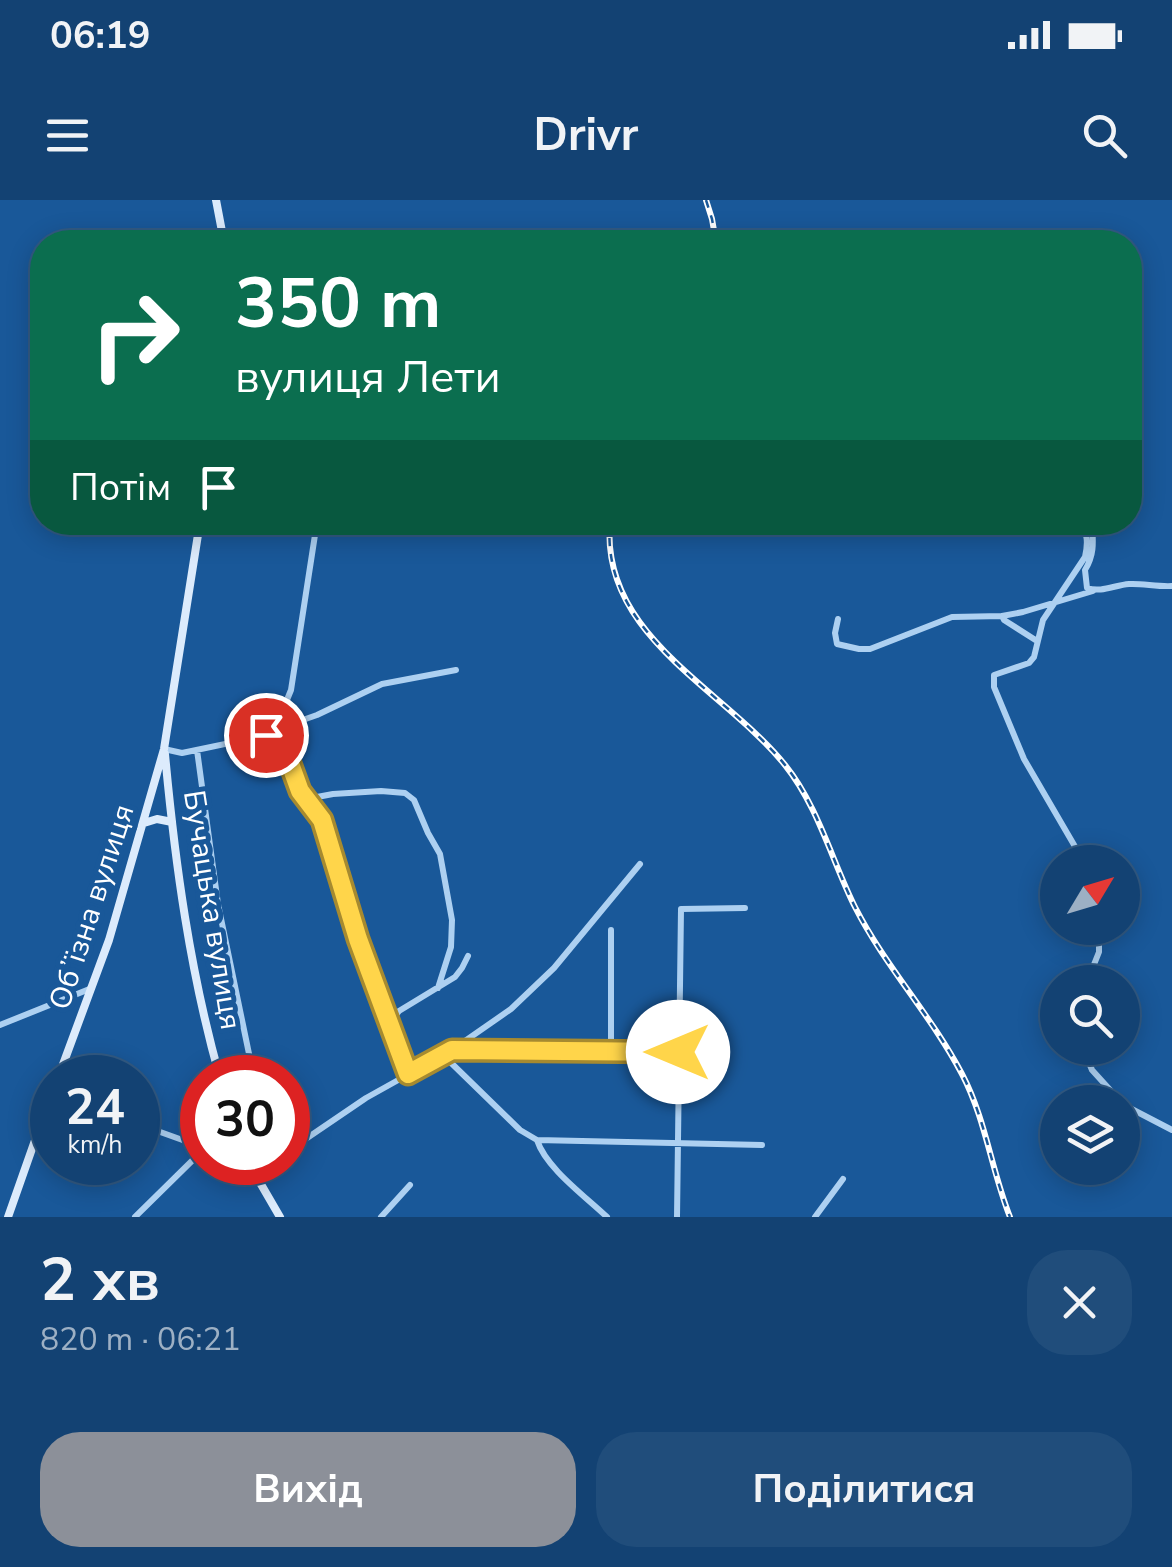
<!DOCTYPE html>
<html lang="uk">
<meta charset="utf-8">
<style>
body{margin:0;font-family:"Nunito Sans",sans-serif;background:#204d7b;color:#f1f3f6;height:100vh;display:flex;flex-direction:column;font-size:38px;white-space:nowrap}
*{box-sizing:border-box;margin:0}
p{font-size:32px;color:#9db0c4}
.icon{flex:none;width:55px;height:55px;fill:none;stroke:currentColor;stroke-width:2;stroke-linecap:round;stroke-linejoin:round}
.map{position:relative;height:1017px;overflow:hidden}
.sheet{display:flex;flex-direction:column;background:#134273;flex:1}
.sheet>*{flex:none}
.top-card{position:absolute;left:30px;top:30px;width:1112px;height:305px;border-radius:40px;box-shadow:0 5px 25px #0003,0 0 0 2px #325b85;background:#0b6e4f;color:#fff;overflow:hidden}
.needle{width:65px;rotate:52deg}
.fabs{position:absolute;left:1040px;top:645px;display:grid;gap:20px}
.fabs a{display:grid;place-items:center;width:100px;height:100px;border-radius:50%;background:#134273;box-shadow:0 5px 25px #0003,0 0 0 2px #325b85;font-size:50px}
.speed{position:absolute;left:30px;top:855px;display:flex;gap:20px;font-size:50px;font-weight:700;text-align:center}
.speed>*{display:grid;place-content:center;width:130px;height:130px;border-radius:50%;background:#134273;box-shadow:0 5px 25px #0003,0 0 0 2px #325b85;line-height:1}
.speed small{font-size:25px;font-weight:400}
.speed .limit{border:15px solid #d22;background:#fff;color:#111}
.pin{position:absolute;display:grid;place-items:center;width:85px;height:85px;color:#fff;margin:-42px;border:5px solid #fff;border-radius:50%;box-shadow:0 2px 10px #0007}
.me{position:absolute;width:110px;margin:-55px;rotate:270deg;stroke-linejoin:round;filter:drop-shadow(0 0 8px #0008)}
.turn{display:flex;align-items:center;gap:35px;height:210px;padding:0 40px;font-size:45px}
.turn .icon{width:130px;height:130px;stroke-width:2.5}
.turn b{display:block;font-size:70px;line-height:85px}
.then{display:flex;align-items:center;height:95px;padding:0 40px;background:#0003;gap:20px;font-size:38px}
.round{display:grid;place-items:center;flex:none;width:105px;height:105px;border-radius:40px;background:#204d7b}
.summary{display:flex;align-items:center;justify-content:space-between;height:170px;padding:0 40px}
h1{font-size:60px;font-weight:700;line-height:75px}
.cta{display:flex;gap:20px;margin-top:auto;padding:20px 40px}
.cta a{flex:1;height:115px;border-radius:40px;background:#8c9099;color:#fff;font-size:40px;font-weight:700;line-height:115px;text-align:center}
.cta a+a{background:#204d7b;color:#f1f3f6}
.status{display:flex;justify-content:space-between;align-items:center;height:70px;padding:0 50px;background:#134273;direction:ltr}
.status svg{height:28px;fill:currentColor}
header{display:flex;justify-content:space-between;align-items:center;height:130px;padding:0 40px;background:#134273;font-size:45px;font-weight:700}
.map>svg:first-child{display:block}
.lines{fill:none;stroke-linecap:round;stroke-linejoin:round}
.street{stroke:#add0f1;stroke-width:6}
.secondary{stroke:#dcebfc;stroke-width:8}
.rail-casing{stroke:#fff;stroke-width:6}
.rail{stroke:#195899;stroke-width:2.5;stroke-dasharray:8;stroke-linecap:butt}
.route-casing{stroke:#a68a30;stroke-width:25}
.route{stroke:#ffd54a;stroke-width:18}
.labels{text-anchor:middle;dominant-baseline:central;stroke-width:10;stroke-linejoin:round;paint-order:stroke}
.street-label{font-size:30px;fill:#fff;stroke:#195899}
</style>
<div class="status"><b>06:19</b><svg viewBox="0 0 49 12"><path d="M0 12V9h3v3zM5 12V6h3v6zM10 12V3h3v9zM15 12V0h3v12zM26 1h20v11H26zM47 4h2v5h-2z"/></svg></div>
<header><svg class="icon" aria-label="menu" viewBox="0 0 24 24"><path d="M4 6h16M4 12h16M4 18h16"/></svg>Drivr<svg class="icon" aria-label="search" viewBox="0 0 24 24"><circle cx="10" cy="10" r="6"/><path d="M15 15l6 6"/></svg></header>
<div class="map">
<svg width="1172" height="1017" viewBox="0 0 1172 1017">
<rect width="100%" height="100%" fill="#195899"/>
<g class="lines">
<path class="street" d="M317,322L291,490L273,534L280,528L317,515L382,484L456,470
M1080,322C1088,333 1088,344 1085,357L1043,420L1034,457L1029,463L994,475V487L1024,559L1084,662
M1092,322C1093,341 1095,354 1085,370L1087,388C1101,393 1115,385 1129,384C1141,383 1158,387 1172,386
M838,419L835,433L837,444L859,449H870L952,417L1002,416
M1037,441L1004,420L1002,416L1023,412L1093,391
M164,549L182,553L273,534L282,544L300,591L323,623L357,739L409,874
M197,550L218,704L254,878
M308,602L317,597L333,594L381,591L405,593L414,600L428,633L440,654L452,720L451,747L438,788
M1087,782L1099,752V728
M390,823L399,811L455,777L462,768L468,756
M0,825L92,788
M1083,848L1092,870L1121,902
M454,850L678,852
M611,852V730
M443,855L520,930L537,940L762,945
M1122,904L1172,930
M138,924L202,947
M537,940C546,968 585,996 607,1017
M288,951L366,898L452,850L511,809L554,768L640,664
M217,962C225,973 237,966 247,962
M254,972L270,962
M135,1017L202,951
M381,1017L410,985
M677,1017L681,709L745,708
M815,1017L843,979"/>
<path class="secondary" d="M216,0L224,42
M165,554C175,663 190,772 220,878
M144,623L157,619L172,622
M58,878L109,740L164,549L200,322
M248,962L280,1017
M8,1017L52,892"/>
<g class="rail-casing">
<path id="rail" d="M706,0L712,19L716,42
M610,322C600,436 723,488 785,565C818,606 832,661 855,707C885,766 931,815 962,874C986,920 991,969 1010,1017"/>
</g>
<use href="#rail" class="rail"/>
</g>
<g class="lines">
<g class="route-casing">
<path id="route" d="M266,535L273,534L284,547L300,591L322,620L358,739L408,874L452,850L678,852"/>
</g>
<use href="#route" class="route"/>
</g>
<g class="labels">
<g class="street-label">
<text transform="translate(92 707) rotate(-72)">Обʼїзна вулиця</text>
<text transform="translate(212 710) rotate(81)">Бучацька вулиця</text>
</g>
</g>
</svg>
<div class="fabs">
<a><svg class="needle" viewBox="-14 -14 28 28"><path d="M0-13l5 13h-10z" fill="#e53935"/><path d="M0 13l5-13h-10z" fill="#9db0c4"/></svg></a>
<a><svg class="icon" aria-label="search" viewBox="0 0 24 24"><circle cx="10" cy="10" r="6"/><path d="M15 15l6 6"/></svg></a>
<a><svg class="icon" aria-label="layers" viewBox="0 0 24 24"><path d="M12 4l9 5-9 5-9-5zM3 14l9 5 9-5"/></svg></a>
</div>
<div class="speed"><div>24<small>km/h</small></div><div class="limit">30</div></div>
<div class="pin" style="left:266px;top:535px;background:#d93025"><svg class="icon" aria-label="arrive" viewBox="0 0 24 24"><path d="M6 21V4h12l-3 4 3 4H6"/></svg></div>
<svg class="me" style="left:678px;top:852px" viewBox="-20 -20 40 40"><circle r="19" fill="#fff"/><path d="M0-13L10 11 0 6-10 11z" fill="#ffd54a"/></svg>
<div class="top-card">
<div class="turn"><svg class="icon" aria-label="right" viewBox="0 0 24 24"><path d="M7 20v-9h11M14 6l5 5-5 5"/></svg><div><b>350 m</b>вулиця Лети</div></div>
<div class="then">Потім<svg class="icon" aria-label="arrive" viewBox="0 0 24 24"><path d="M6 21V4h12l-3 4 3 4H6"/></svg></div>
</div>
</div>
<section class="sheet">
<div class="summary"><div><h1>2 хв</h1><p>820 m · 06:21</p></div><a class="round"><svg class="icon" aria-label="close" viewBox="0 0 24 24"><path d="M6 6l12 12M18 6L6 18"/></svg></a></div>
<div class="cta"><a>Вихід</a><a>Поділитися</a></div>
</section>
